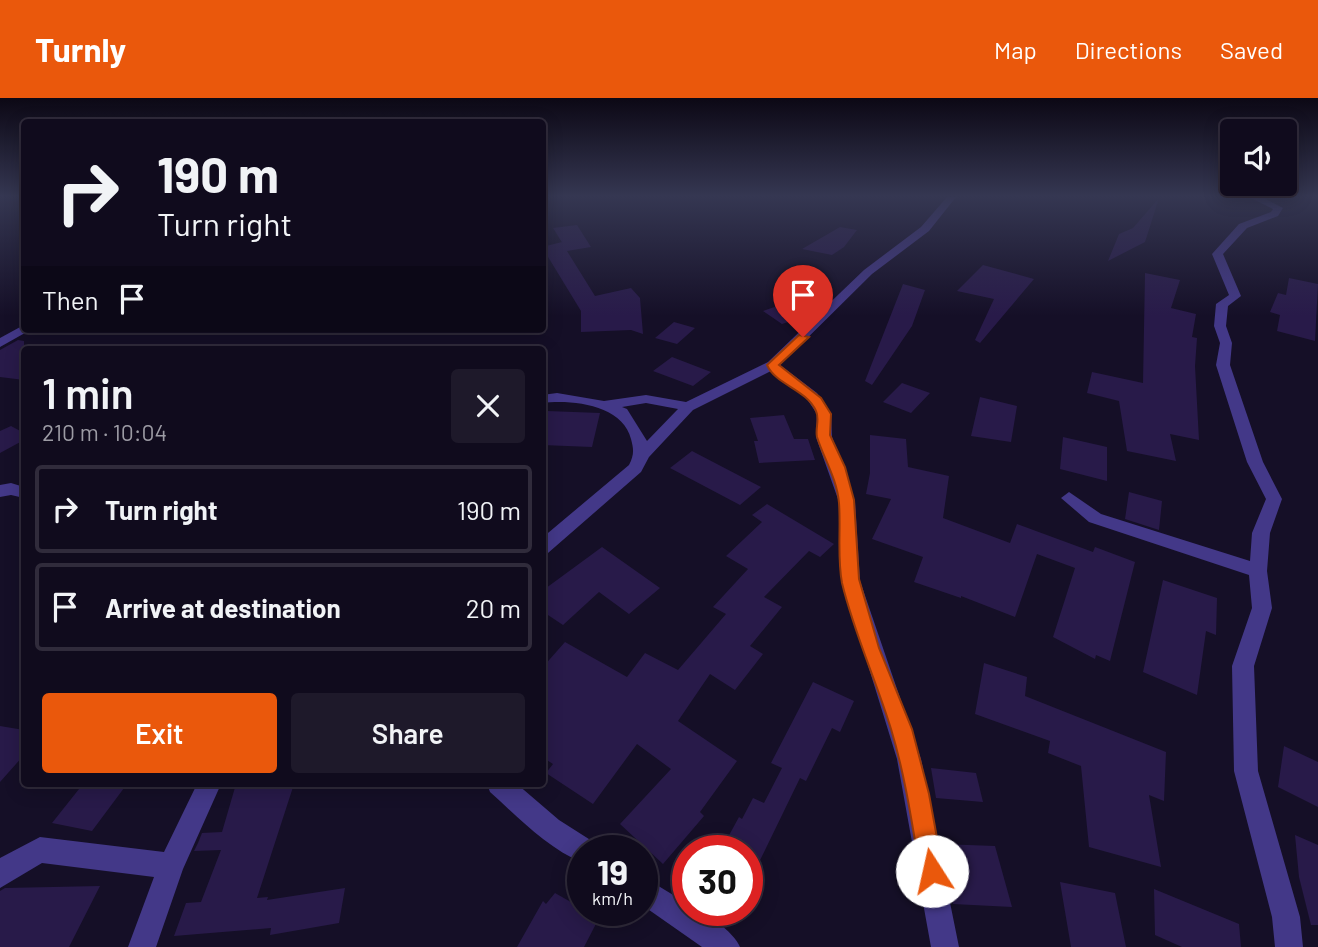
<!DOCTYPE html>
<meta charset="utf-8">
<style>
body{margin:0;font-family:Barlow,sans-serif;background:#1e192a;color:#f1f3f6;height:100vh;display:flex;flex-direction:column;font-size:26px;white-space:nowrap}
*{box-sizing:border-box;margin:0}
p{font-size:23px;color:#9c9ba4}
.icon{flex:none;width:38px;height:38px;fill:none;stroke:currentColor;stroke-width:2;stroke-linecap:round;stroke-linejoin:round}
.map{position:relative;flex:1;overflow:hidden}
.sheet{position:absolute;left:21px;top:248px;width:525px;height:441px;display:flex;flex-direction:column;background:#100b1d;border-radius:7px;box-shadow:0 4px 18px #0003,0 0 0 2px #302b3b}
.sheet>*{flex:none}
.guide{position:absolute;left:21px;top:21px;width:525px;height:214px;border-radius:7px;box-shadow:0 4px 18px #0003,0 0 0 2px #302b3b;background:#100b1d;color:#f1f3f6;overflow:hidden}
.fabs{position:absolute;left:1220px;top:21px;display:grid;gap:14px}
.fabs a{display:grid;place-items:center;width:77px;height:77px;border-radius:7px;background:#100b1d;box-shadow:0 4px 18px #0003,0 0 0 2px #302b3b;font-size:35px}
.speed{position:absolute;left:567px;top:737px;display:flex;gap:14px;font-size:35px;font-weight:700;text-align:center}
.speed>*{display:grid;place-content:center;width:91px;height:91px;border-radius:50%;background:#100b1d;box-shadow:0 4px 18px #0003,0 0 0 2px #302b3b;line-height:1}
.speed small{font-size:18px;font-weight:400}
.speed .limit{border:10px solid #d22;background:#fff;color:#111}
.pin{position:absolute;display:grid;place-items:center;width:60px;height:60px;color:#fff;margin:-72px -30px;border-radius:50% 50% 50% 0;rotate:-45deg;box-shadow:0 0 7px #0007}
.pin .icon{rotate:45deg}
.me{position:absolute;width:77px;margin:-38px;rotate:350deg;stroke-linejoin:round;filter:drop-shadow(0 0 5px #0008)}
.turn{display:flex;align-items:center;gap:24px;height:147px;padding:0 21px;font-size:32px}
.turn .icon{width:91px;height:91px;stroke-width:2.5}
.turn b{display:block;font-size:49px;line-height:60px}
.then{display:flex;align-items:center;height:66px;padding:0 21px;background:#0003;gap:14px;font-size:26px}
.round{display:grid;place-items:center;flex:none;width:74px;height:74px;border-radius:7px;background:#1e192a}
.head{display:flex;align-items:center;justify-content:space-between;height:119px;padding:0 21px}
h1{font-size:42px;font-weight:600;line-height:52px}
.button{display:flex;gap:14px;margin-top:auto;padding:14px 21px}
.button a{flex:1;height:80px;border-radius:7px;background:#ea580c;color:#fff;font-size:28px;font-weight:600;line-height:80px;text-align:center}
.button a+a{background:#1e192a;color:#f1f3f6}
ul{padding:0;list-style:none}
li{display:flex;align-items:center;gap:21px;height:88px;margin:0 14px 10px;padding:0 7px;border:4px solid #302b3b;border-radius:7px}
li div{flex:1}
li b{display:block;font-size:26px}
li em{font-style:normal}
header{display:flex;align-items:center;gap:42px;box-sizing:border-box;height:98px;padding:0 35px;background:#ea580c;color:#fff}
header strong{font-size:33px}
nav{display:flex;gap:38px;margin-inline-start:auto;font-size:24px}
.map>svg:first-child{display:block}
.building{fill:#281a49}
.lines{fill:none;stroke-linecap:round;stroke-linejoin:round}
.street{fill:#433888;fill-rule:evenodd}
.route{fill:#ea580c;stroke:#983908;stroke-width:2}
</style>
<header>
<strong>Turnly</strong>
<nav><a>Map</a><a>Directions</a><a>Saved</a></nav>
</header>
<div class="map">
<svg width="1318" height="849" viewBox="0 0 1318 849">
<rect width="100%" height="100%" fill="#150f27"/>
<path class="building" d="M1159,100L1145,144L1108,163L1119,136L1133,130Z
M577,127L591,149L567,153L595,198L631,190L640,200L643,236L631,232L581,234V213L542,149L562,144L563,146L553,130Z
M840,129L857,132L844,149L832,157L802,151Z
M983,167L1034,181L980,245L975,242L994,201L957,193Z
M1145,175L1180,182L1171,210L1196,216L1192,239L1197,240L1195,268L1199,342L1170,336L1176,363L1127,353L1119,303L1087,295L1092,274L1143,285Z
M1289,180L1318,186L1315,243L1277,233L1280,217L1270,214L1278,195L1286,197Z
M903,186L925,192L912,228L872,287L865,283Z
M783,206L803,219L782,226L763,213Z
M674,224L695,230L677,246L655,240Z
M18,242L24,243V282L0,279V252Z
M672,259L711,274L693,288L653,273Z
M902,285L930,295L911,315L883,304Z
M980,299L1017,308L1011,344L971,338Z
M547,313L600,315L592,349L542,347V328Z
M784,317L794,341H808L815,362L759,365L754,343H758L750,320Z
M11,328L24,335V342L0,355V333Z
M870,337L906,341L908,369L949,378L943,420L1010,445L1017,426L1093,454L1095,449L1135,464L1110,563L1096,557L1095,561L1053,539L1075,470L1037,456L1015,519L961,498V500L914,484L923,459L872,441L891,401L866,396L870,375Z
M1063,339L1107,349V383L1060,371Z
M692,353L761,389L740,407L670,370Z
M1129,394L1162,403L1159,432L1125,421Z
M767,406L834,446L820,459L809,453L764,499L782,509L750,548L763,556L735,592L710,576L678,623L737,663L700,714L704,718L663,766L620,726L671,671L637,646L593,706L546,675L553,666L542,659V570L565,544L627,579L645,555L678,572L726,516L713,509L748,471L726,458L762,424L752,417Z
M602,449L660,490L629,516L599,494L563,527L542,513V493Z
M1163,482L1217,500L1216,537L1206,533L1197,597L1143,574Z
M984,565L1027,579L1025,598L1166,654L1164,703L1149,697L1161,769L1089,749L1081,668L1048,655L1050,643L975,616Z
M813,584L854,603L840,634L832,630L806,683L800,680L747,789V752H721L739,719L742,721L753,700L764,705L782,670L771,665Z
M0,628L24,632V657L0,684Z
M1284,648L1318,664V709L1278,689Z
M931,670L976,675L983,704L936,700Z
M83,686H127L92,733L52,725Z
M236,686H294L257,800L268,799L267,802L345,790L339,825L270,837L271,830L174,838L186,805L201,804L221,752L194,753L198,745L202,735L222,734Z
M1295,737L1318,747V827H1311L1299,779Z
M941,746L995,748L1012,809L953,806Z
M1060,784L1115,795L1126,849H1071Z
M100,788L69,849H0V793L5,790Z
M1154,791L1239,826L1241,849H1182L1155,837Z
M555,795L599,820L584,849H517L543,803L546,806Z"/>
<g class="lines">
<path class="street" d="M947,99H956L929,133L872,176L780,267L817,295L831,316L832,339L855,404L860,483L921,661L959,849H931L897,661L842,483L839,404L816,339L817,316L807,301L771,273L693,312L649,359L641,374L548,455L542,456V440L629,367C634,357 634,352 631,341C623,307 572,301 542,305V297L557,295L604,303L646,297L686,304L768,264L864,172L921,129ZM646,305L678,311L647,343L627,311L622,309Z
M1249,99H1262L1283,110L1278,118L1247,130L1223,156L1241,198L1228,208L1226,228L1232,245L1230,267L1263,364L1282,401L1270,435L1267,473L1272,510L1254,568L1258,673L1300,819L1303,849H1275L1272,819L1234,673L1232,568L1252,510L1249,477L1089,424L1061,400L1069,394L1101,416L1250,463L1252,435L1266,401L1247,364L1216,267L1220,245L1214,228L1216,206L1229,197L1212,156L1239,126L1271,114L1273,111Z
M22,228L32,231L0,249V240Z
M11,385L24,389V400L11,397L0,399V387Z
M197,686H221L183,771L156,849H128L154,779L42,765L0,790V760L40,739L164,754Z
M487,686H517L559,722L592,743L596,752H583V765C547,750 519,720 490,694Z
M642,778L688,806V812C705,812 734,834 740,849H702L642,807Z"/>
</g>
<linearGradient id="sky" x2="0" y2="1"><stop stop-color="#0c0815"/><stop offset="0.45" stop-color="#353752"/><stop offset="1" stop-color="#353752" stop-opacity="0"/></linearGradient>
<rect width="1318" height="218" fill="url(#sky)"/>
<path class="route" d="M799,237L809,239L779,267L821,300L831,316L830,337L845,369L854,402L859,481L879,550L912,631L929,696L943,773L940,781L932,785L923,781L920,773C912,725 905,677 891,631C876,582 854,535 842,485C837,459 841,431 839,405C837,381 824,361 817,339C815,331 820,321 816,313C806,291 776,287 767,267Z"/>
</svg>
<div class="fabs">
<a><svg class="icon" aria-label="sound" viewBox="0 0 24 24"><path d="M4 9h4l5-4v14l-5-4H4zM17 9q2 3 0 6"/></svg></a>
</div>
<div class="speed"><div>19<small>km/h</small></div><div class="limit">30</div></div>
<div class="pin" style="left:803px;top:239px;background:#d93025"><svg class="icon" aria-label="arrive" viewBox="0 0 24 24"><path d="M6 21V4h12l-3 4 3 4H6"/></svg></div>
<svg class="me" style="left:932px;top:773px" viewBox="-20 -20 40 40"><circle r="19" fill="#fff"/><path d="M0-13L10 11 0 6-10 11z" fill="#ea580c"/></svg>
<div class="guide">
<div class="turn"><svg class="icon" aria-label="right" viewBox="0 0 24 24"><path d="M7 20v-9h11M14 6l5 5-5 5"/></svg><div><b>190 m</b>Turn right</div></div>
<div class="then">Then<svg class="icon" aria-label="arrive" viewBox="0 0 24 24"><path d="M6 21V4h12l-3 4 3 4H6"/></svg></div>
</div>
<section class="sheet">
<div class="head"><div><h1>1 min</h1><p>210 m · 10:04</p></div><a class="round"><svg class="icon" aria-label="close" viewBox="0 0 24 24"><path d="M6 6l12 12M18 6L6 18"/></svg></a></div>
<ul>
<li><svg class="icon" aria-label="right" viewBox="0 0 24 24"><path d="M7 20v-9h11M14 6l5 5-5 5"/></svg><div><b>Turn right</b></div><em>190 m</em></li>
<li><svg class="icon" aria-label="arrive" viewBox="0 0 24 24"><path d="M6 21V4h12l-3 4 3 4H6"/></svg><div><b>Arrive at destination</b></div><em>20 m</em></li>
</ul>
<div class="button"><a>Exit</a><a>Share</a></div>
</section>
</div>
